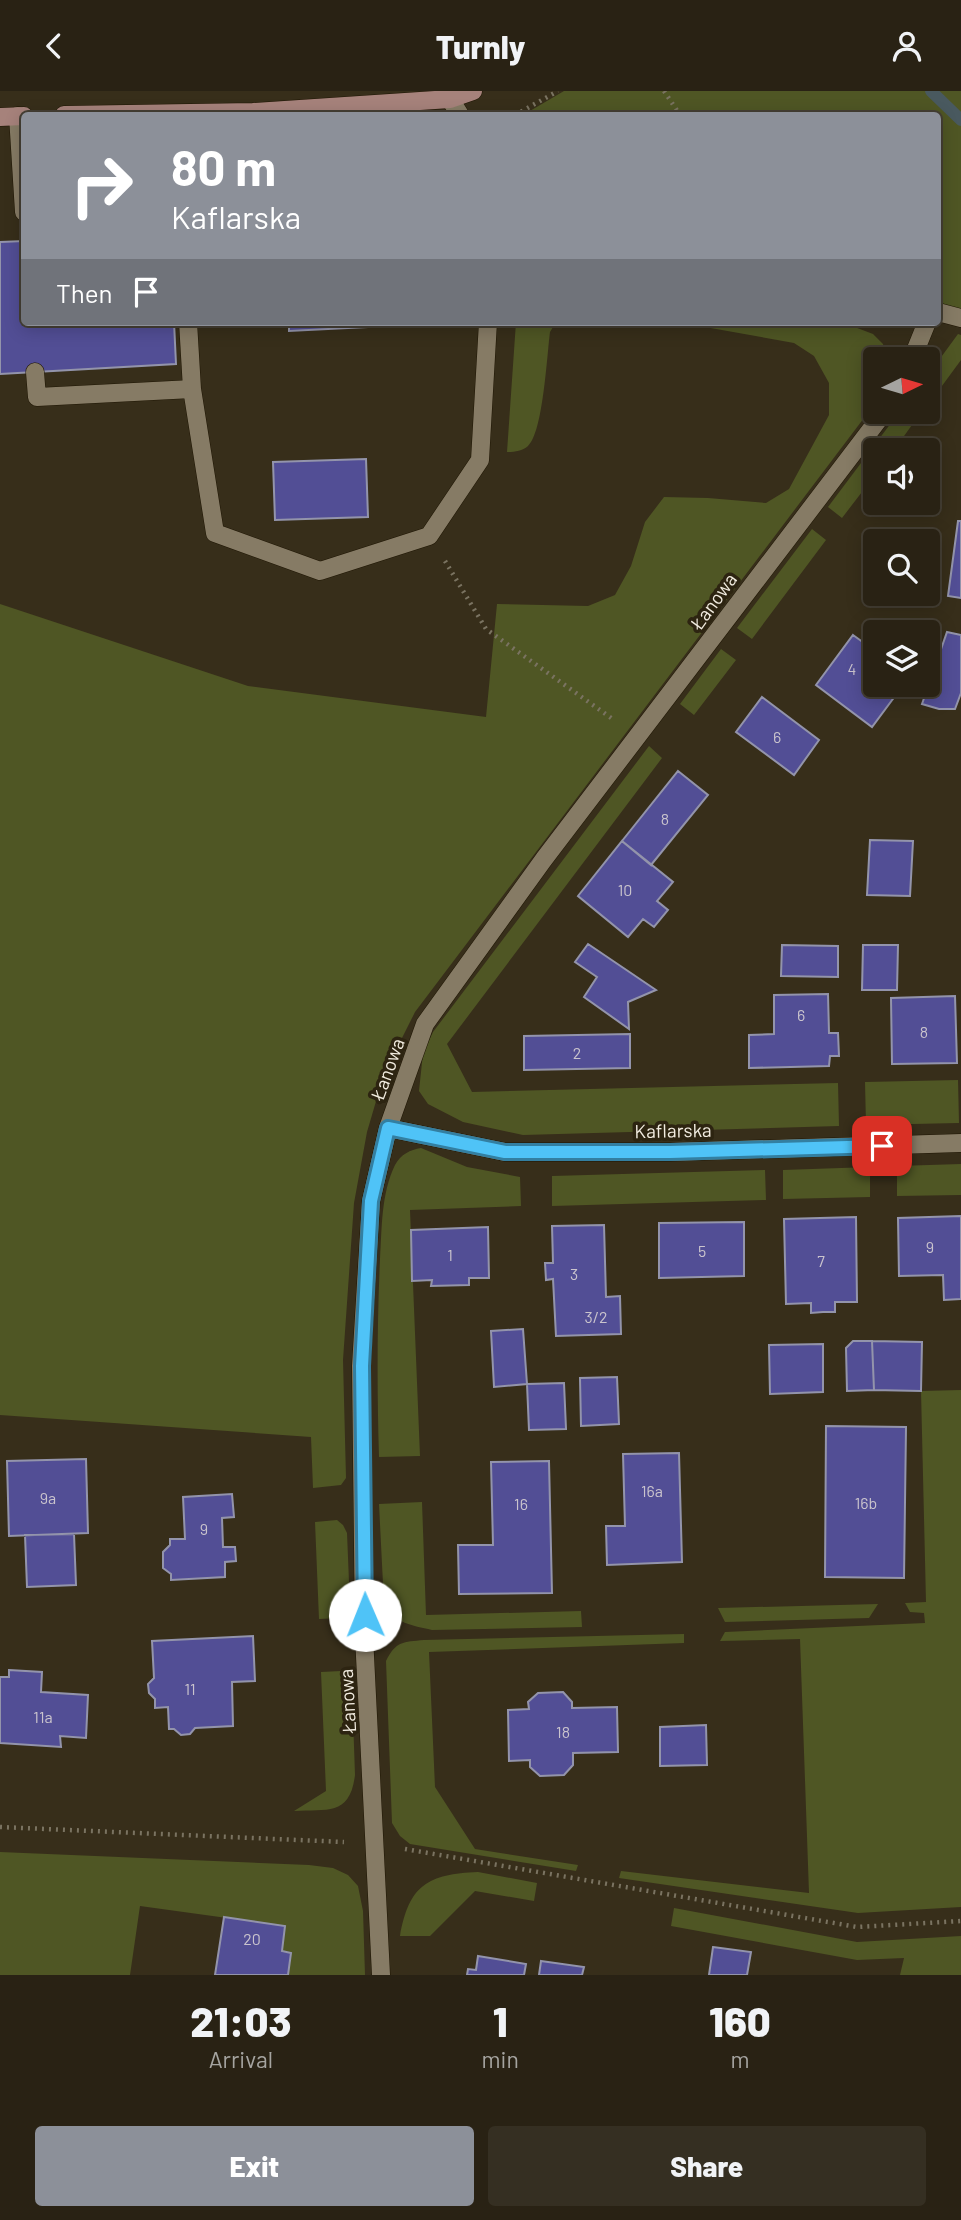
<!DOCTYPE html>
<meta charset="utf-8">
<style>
body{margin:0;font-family:Barlow,sans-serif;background:#352f22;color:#f1f3f6;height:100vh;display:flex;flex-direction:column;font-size:26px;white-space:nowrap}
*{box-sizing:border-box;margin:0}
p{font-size:23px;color:#a5a4a0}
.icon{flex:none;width:38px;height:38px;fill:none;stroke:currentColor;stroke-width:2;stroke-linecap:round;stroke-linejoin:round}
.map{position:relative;height:1884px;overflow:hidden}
.drawer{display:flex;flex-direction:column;background:#292214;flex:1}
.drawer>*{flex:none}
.guide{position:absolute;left:21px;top:21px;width:920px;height:214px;border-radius:7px;box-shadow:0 4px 18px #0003,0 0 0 2px #453f34;background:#8c9099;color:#fff;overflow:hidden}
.needle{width:46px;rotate:85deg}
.buttons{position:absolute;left:863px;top:256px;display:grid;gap:14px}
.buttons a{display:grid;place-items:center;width:77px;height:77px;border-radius:7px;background:#292214;box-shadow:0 4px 18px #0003,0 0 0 2px #453f34;font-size:35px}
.pin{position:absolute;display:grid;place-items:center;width:60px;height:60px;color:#fff;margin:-30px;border-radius:14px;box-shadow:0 4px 10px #0006}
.me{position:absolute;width:77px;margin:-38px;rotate:359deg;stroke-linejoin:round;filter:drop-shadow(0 0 5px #0008)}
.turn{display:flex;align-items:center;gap:24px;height:147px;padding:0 35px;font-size:32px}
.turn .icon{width:91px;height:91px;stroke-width:2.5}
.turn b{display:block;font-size:49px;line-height:60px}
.then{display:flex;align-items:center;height:66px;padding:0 35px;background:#0003;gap:14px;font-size:26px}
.eta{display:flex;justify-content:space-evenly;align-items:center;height:119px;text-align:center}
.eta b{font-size:42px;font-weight:800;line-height:49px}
.primary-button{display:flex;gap:14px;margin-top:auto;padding:14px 35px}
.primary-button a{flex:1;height:80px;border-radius:7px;background:#8c9099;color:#fff;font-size:28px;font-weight:800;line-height:80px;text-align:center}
.primary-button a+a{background:#352f22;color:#f1f3f6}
header{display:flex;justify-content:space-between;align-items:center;height:91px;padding:0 35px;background:#292214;font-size:32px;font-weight:800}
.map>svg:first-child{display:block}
.green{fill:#4f5624}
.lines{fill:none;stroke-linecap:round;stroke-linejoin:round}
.stream{stroke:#49595f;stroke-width:12}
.building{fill:#524e95;stroke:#9394ab;stroke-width:2}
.lane-casing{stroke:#1f1604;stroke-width:19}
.street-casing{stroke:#1f1604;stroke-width:19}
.secondary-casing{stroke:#1f1604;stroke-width:19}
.path{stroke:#7a7361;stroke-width:4.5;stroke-dasharray:2 5;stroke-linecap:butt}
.lane{stroke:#867b65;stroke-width:18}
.street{stroke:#867b65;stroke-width:18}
.secondary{stroke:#a6827b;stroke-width:18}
.route-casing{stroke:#337fa1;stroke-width:18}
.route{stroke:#4fc3f7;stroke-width:12}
.labels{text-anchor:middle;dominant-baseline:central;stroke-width:7;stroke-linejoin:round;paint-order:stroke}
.number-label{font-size:16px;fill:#cac4cd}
.street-label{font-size:19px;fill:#f2ece0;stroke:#2d2411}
</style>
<header><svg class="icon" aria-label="back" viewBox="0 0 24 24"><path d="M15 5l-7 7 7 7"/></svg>Turnly<svg class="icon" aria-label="person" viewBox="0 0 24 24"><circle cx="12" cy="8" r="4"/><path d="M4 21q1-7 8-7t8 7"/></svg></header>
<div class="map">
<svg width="961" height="1884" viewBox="0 0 961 1884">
<rect width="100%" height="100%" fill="#372e1a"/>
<path class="green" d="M564,0H926L961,33V222L938,216V24H523Z
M936,0H961V24Z
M516,231H556L550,241C547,264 543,342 528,355C522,360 515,361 507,361Z
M677,231H826L852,235L873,243L883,253L886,266V268H875V306L870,319L415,921L384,983L367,1041L354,1112L343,1269L346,1387L341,1394L313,1397L311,1346L0,1324V513L248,595L486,626L497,513L588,515L615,504L631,475L645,431L664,406L708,407L766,412L789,398L829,324V292L814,265L794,252Z
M958,243L961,244V269L928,314V284Z
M900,320H922L894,359H875V384L842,427L828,416Z
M812,438L826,449L752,548L737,537Z
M721,558L736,569L694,624L680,613Z
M649,655L662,667L447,953L472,1001L838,992L839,1035L523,1044L463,1031L428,1013L419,1000L423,962L433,941Z
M958,989L959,1032L866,1034L865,991Z
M421,1057L467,1076L520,1086L521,1115L410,1119L420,1365L379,1366C377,1300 377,1235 380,1168C382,1137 381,1103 395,1074C401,1063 410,1059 421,1057Z
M961,1073V1104L897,1105V1075Z
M870,1076V1106L783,1108V1079Z
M765,1079L766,1109L552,1115V1085Z
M961,1299V1816L858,1822L619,1787L621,1780L809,1802L800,1548L720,1550L725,1541L925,1532L924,1522L910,1521L905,1512L926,1511L921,1300Z
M422,1411L426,1524L581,1520L582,1536L432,1539C411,1534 396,1533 384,1513L379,1413Z
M337,1429L343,1434L347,1442L350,1515L348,1523L340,1527L319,1528L315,1431Z
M878,1513L869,1527L725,1531L718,1517Z
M684,1543V1552L429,1561L435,1696L475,1758L578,1774L576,1780L410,1753L400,1745L392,1732L386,1570C396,1550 403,1551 424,1549Z
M341,1580L348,1587L352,1597L355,1684C350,1725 328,1718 294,1720L326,1700L321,1581Z
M0,1761L309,1774L333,1777L348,1784L358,1795L363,1820L365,1884H288L291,1862L282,1860L285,1835L140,1815L130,1884H0Z
M478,1781L537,1792L534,1810L475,1800L430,1845H400C409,1794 428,1783 478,1781Z
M674,1817L857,1851L961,1845V1884H900L904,1867L857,1869L671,1835Z"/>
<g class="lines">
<path class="stream" d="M931,0L961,29"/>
</g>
<path class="building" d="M24,150V231H174L176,273L0,283V151Z
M289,231H406L407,234L289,240Z
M366,368L368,426L275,429L273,371Z
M958,430H961V507L948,505Z
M947,541L961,544V602L955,618H939L922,613Z
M853,544L875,560V593H904L872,636L816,594Z
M762,606L819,649L794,684L736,641Z
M678,680L708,704L651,774L622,750Z
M870,749L913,750L910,805L867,804Z
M622,750L673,791L657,810L668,819L654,836L643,828L628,846L578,805Z
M588,853L656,899L628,911L629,938L584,906L597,886L575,871Z
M782,854L838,855V886L781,885Z
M863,854H898L897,899H862Z
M828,903L829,942H838L839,965H830L829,975L749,977V944L774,943V904Z
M955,905L957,972L892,973L891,907Z
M630,943V977L524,979V945Z
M961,1125V1208L944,1209L943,1184L899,1185L898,1127Z
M856,1126L857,1211H835V1221H823L811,1222V1212L786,1213L784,1128Z
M744,1131V1185L659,1187V1132Z
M604,1134L606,1206L620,1205L621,1243L556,1245L553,1188L546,1189L545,1172H553L552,1135Z
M488,1136L489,1187H469V1194L431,1195L432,1189L412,1190L411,1139Z
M523,1238L527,1293L494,1296L491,1240Z
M853,1250H872L874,1299L847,1300L846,1257Z
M872,1250L922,1251L921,1300L874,1299Z
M823,1253V1301L770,1303L769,1254Z
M617,1286L619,1333L581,1335L580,1287Z
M564,1292L566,1338L529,1339L527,1293Z
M826,1335L906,1336L904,1487L825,1486Z
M679,1362L682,1471L607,1474L606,1435H625L623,1363Z
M86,1368L88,1442L9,1445L7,1370Z
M549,1370L552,1502L459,1503L458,1454H493L491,1371Z
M232,1403L234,1426L222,1427L223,1456H235L236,1470L225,1471V1486L171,1489V1483L163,1477V1461L170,1454V1448H185L183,1406Z
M74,1443L76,1494L27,1496L25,1444Z
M253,1545L255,1590L232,1591L233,1635L195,1637L190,1643L181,1644L174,1638H169L168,1616L155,1617V1608L149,1602L148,1593L154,1587L152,1550Z
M9,1579L42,1581L41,1601L88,1604L86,1647L60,1645L61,1656L0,1652V1586H9Z
M563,1601L572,1611V1617L617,1616L618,1661L573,1662V1674L564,1684L540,1685L530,1676V1669L509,1670L508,1619L529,1618L528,1611L538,1602Z
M706,1634L707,1674L660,1675V1636Z
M224,1826L285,1835L282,1860L291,1862L288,1884H215Z
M713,1856L751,1861L747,1884H709Z
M478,1865L526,1873L524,1884H467L468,1878L476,1879Z
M541,1870L584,1876L582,1884H539Z"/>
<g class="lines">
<g class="lane-casing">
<path id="lane" d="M18,25L24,121
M35,281L37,306L192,298L188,231
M192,298L215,442L320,480L429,445L480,369L488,231"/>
</g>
<g class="street-casing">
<path id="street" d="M448,0L450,8L460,24
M938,221L961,227
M912,268L927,231
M388,1037L505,1061H670L961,1052
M381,1884L364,1545L361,1275L371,1110L388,1037L425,933L544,768L885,320"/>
</g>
<g class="secondary-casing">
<path id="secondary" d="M64,24L253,21L450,8L473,0
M0,26L24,25"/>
</g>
<path class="path" d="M664,0L680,24
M515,24L558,0
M445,470L486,538L614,629
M0,1736L344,1751
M405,1758L857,1836L961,1830"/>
<use href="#lane" class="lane"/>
<use href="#street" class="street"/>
<use href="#secondary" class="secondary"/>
</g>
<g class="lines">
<g class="route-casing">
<path id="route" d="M365,1524L362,1275L371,1110L388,1037L505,1061H670L882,1055"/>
</g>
<use href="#route" class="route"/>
</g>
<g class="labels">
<g class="number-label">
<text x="852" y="577">4</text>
<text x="777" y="645">6</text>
<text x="665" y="727">8</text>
<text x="625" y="798">10</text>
<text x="801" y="923">6</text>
<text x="924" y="940">8</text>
<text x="577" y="961">2</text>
<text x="930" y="1155">9</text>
<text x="702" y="1159">5</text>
<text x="450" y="1163">1</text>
<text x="821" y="1169">7</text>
<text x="574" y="1182">3</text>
<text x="596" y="1225">3/2</text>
<text x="652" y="1399">16a</text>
<text x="48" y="1406">9a</text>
<text x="866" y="1411">16b</text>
<text x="521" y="1412">16</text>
<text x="204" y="1437">9</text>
<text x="190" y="1597">11</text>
<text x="43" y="1625">11a</text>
<text x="563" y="1640">18</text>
<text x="252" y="1847">20</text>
</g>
<g class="street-label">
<text transform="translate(713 510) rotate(-54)">Łanowa</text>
<text transform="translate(387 978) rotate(-70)">Łanowa</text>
<text transform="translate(673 1039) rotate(-1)">Kaflarska</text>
<text transform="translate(347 1610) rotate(-93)">Łanowa</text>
</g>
</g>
</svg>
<div class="buttons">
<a><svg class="needle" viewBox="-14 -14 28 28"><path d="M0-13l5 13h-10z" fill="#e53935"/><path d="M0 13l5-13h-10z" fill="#a5a4a0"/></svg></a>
<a><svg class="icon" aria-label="sound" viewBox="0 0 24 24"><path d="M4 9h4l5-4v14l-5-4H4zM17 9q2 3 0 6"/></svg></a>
<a><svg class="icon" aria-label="search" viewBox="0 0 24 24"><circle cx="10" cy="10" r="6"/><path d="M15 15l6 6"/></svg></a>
<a><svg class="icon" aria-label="layers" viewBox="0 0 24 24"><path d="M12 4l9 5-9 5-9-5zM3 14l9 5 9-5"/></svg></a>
</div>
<div class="pin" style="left:882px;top:1055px;background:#d93025"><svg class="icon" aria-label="arrive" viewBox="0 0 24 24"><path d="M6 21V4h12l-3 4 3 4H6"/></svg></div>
<svg class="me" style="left:365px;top:1524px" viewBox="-20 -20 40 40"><circle r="19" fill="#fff"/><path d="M0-13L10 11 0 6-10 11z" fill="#4fc3f7"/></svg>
<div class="guide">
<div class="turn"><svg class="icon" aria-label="right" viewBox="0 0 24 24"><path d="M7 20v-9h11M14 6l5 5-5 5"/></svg><div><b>80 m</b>Kaflarska</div></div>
<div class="then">Then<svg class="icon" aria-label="arrive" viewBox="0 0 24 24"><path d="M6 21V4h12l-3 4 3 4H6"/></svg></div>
</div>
</div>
<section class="drawer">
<div class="eta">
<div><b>21:03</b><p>Arrival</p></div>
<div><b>1</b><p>min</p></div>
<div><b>160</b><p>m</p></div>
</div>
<div class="primary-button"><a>Exit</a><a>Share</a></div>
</section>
